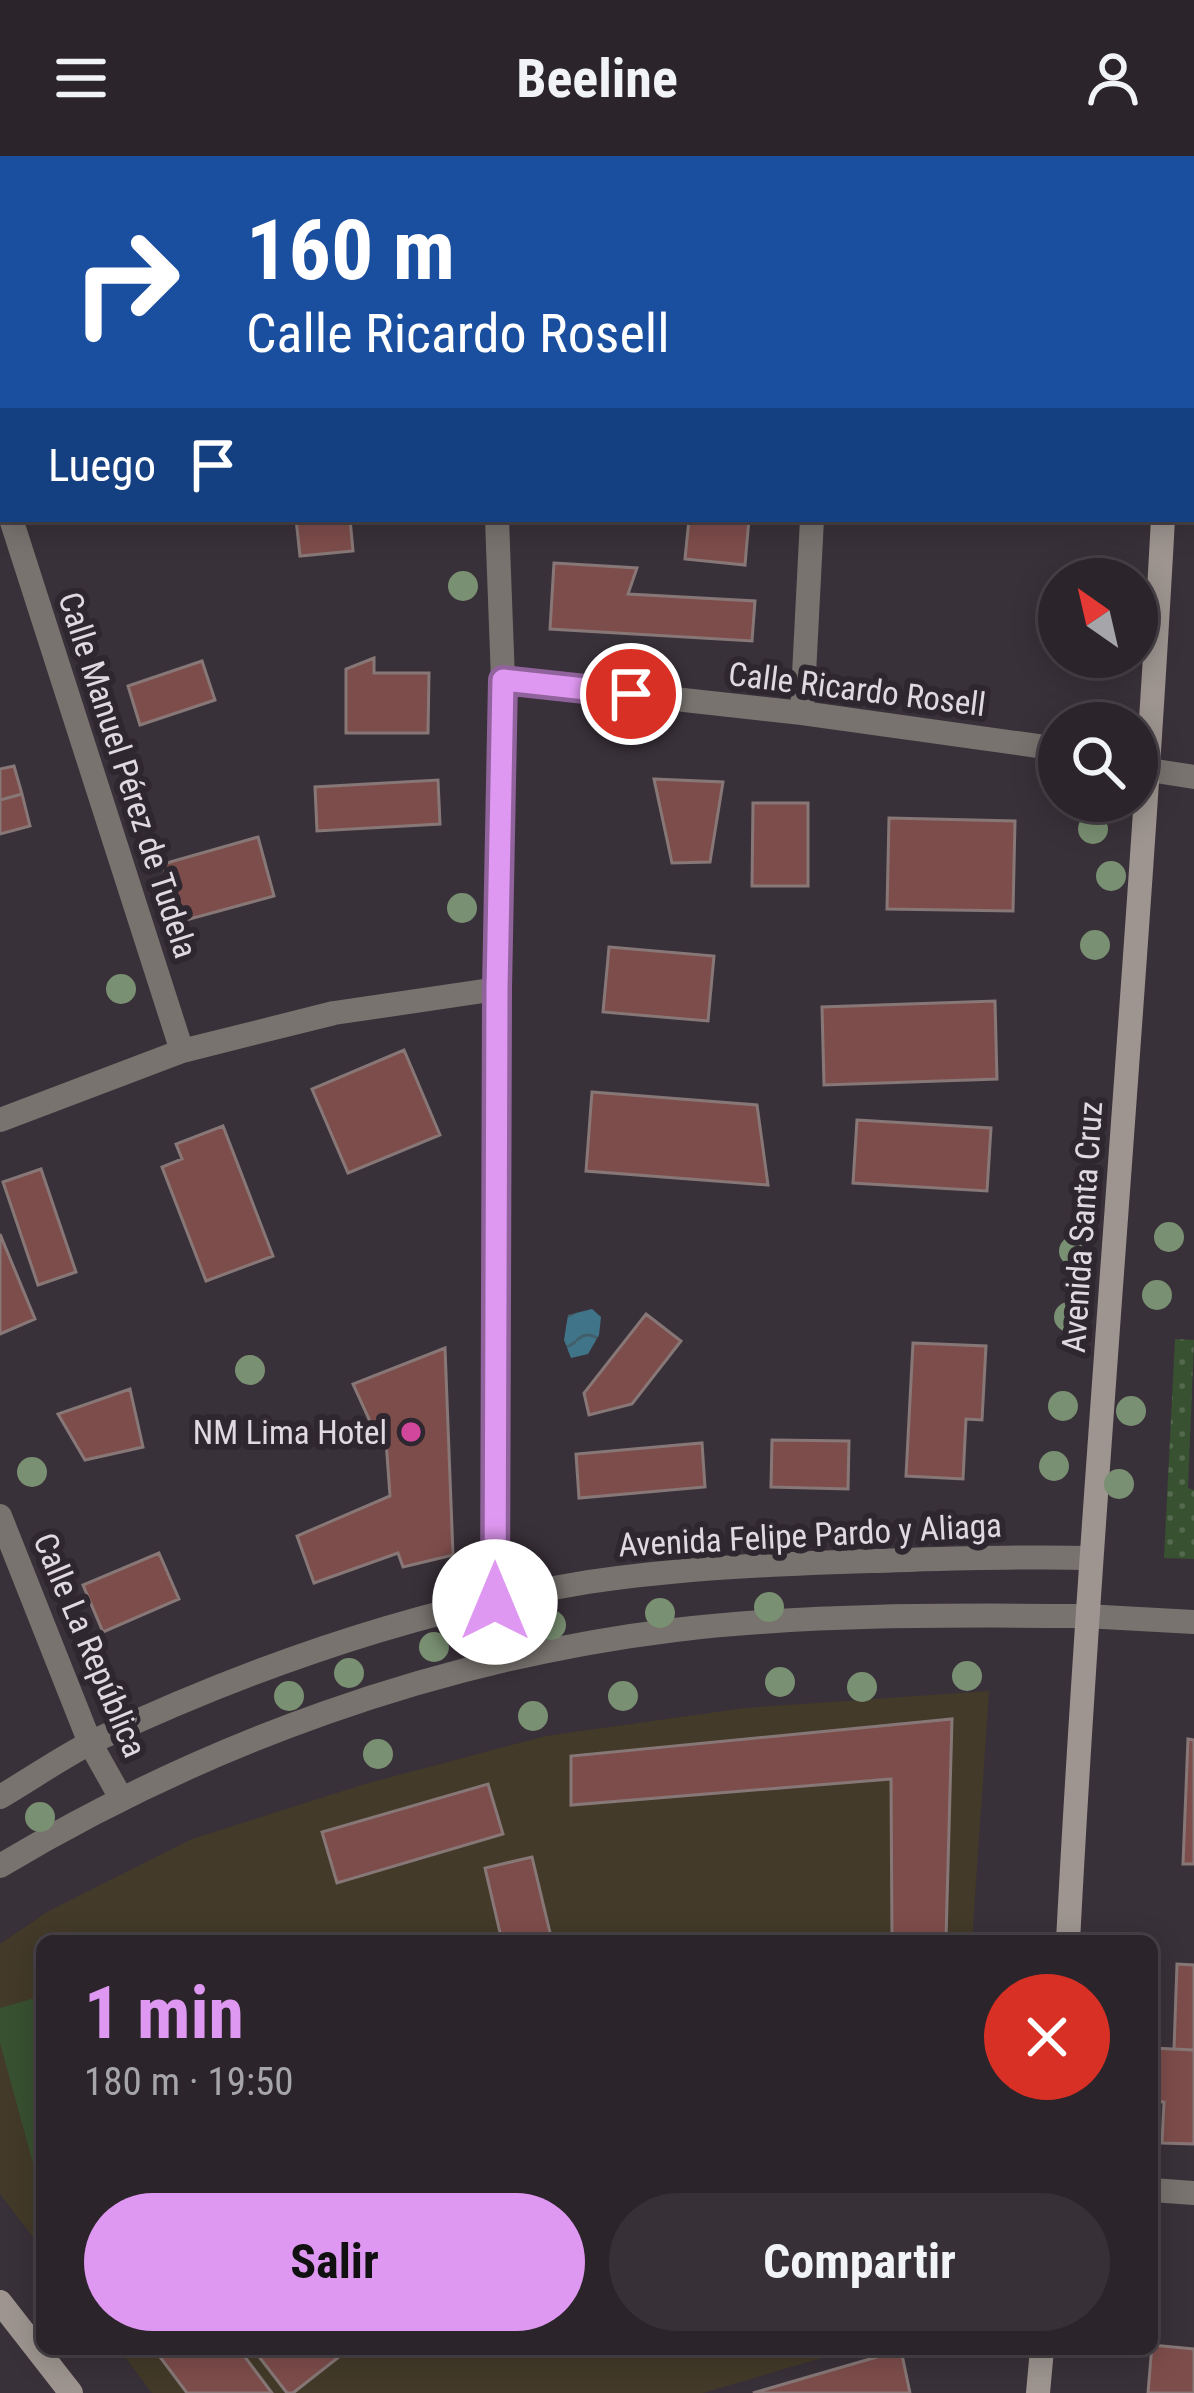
<!DOCTYPE html>
<html lang="es">
<meta charset="utf-8">
<style>
body{margin:0;font-family:"Roboto Condensed",sans-serif;background:#373137;color:#f1f3f6;height:100vh;display:flex;flex-direction:column;font-size:45px;white-space:nowrap}
*{box-sizing:border-box;margin:0}
p{font-size:39px;color:#a6a5a9}
.icon{flex:none;width:66px;height:66px;fill:none;stroke:currentColor;stroke-width:2;stroke-linecap:round;stroke-linejoin:round}
.map{position:relative;flex:1;overflow:hidden}
.side{position:absolute;left:36px;top:1779px;width:1122px;height:420px;display:flex;flex-direction:column;background:#2b252b;border-radius:18px;box-shadow:0 6px 30px #0003,0 0 0 3px #474247}
.side>*{flex:none}
.guide{position:absolute;left:0px;top:0px;width:1194px;height:366px;box-shadow:0 6px 30px #0003,0 0 0 3px #474247;background:#1a4fa0;color:#fff;overflow:hidden}
.needle{width:78px;rotate:326deg}
.tools{position:absolute;left:1038px;top:402px;display:grid;gap:24px}
.tools a{display:grid;place-items:center;width:120px;height:120px;border-radius:50%;background:#2b252b;box-shadow:0 6px 30px #0003,0 0 0 3px #474247;font-size:60px}
.pin{position:absolute;display:grid;place-items:center;width:102px;height:102px;color:#fff;margin:-51px;border:6px solid #fff;border-radius:50%;box-shadow:0 3px 12px #0007}
.me{position:absolute;width:132px;margin:-66px;rotate:0deg;stroke-linejoin:round;filter:drop-shadow(0 0 9px #0008)}
.turn{display:flex;align-items:center;gap:42px;height:252px;padding:0 48px;font-size:54px}
.turn .icon{width:156px;height:156px;stroke-width:2.5}
.turn b{display:block;font-size:84px;line-height:102px}
.then{display:flex;align-items:center;height:114px;padding:0 48px;background:#0003;gap:24px;font-size:45px}
.round{display:grid;place-items:center;flex:none;width:126px;height:126px;border-radius:63px;background:#373137}
.head{display:flex;align-items:center;justify-content:space-between;height:204px;padding:0 48px}
h1{font-size:72px;font-weight:700;line-height:90px;color:#df98f1}
.cta{display:flex;gap:24px;margin-top:auto;padding:24px 48px}
.cta a{flex:1;height:138px;border-radius:72px;background:#df98f1;color:#111;font-size:48px;font-weight:700;line-height:138px;text-align:center}
.cta a+a{background:#373137;color:#f1f3f6}
header{display:flex;justify-content:space-between;align-items:center;height:156px;padding:0 48px;background:#2b252b;font-size:54px;font-weight:700}
.map>svg:first-child{display:block}
.education{fill:#433a29}
.green{fill:url(#green-dots)}
.pitch{fill:#385130}
.water{fill:url(#water-waves)}
.building{fill:#7d4d4b;stroke:#877877;stroke-width:3}
.lines{fill:none;stroke-linecap:round;stroke-linejoin:round}
.minor{stroke:#78736f;stroke-width:24}
.tertiary{stroke:#78736f;stroke-width:24}
.secondary{stroke:#9e9590;stroke-width:24}
.tree{fill:#7a9072}
.route-casing{stroke:#91639d;stroke-width:30}
.route{stroke:#df98f1;stroke-width:21}
.hotel-dot{fill:#d1479c;stroke:#2f272f;stroke-width:4.5}
.labels{text-anchor:middle;dominant-baseline:central;stroke-width:12;stroke-linejoin:round;paint-order:stroke}
.street-label{font-size:33px;fill:#e0dae0;stroke:#2f272f}
.poi-label{font-size:33px;fill:#e0dae0;stroke:#2f272f;text-anchor:end}
</style>
<header><svg class="icon" aria-label="menu" viewBox="0 0 24 24"><path d="M4 6h16M4 12h16M4 18h16"/></svg>Beeline<svg class="icon" aria-label="person" viewBox="0 0 24 24"><circle cx="12" cy="8" r="4"/><path d="M4 21q1-7 8-7t8 7"/></svg></header>
<div class="map">
<svg width="1194" height="2237" viewBox="0 0 1194 2237">
<defs>
<pattern id="green-dots" width="8" height="8" patternUnits="userSpaceOnUse" patternTransform="scale(3)"><rect width="8" height="8" fill="#385130"/><path d="M2 2h.1M6 6h.1" fill="none" stroke="#54694e" stroke-width="1.8" stroke-linecap="round"/></pattern>
<pattern id="water-waves" width="16" height="10" patternUnits="userSpaceOnUse" patternTransform="scale(3)"><rect width="16" height="10" fill="#407589"/><path d="M0 5q4-4 8 0t8 0" fill="none" stroke="#415e6a"/></pattern>
</defs>
<rect width="100%" height="100%" fill="#393139"/>
<path class="education" d="M989,1535L972,1785H42V2093L0,2038V1788L47,1756L192,1683L365,1628L546,1580L745,1552Z
M119,2193H852L703,2237H152Z"/>
<path class="green" d="M1175,1183L1194,1184L1188,1332L1194,1334V1403L1164,1402Z"/>
<path class="pitch" d="M42,1840V2021L37,2022L0,1887V1852Z"/>
<path class="water" d="M592,1153L601,1161L599,1179L588,1198L571,1202L564,1184L568,1159Z"/>
<path class="building" d="M296,363H350L353,395L300,400Z
M689,363H749L745,409L685,403Z
M554,407L637,412L628,438L755,445L752,485L550,473Z
M374,502V517H429L428,577H346V513Z
M202,505L215,544L140,569L128,530Z
M14,610L22,638L0,644V613Z
M654,623L723,626L710,706L672,707Z
M438,624L440,668L317,675L315,631Z
M22,638L30,670L0,678V644Z
M753,647H808V730H752Z
M889,662L1015,665L1013,755L887,753Z
M258,681L274,740L179,766L163,708Z
M609,791L714,800L708,865L603,856Z
M995,845L997,923L824,929L822,851Z
M404,894L440,979L348,1017L312,933Z
M592,936L757,949L768,1029L586,1015Z
M857,964L991,972L987,1035L853,1027Z
M223,970L273,1100L206,1125L162,1011L182,1003L176,988Z
M41,1013L76,1116L38,1129L3,1026Z
M0,1078L35,1163L0,1178Z
M646,1158L681,1185L632,1248L589,1259L584,1237Z
M913,1187L986,1190L982,1264L966,1263L963,1323L906,1320Z
M445,1192L453,1399L403,1411L398,1397L314,1427L297,1380L390,1340L385,1271L374,1274L353,1228Z
M130,1233L143,1291L85,1304L58,1258Z
M772,1284L849,1285L848,1333L771,1331Z
M702,1287L705,1331L579,1342L576,1298Z
M159,1397L179,1443L103,1476L83,1429Z
M952,1563L946,1783L892,1785L891,1623L571,1649V1600Z
M1188,1583L1194,1584V1708H1183Z
M488,1628L503,1678L337,1727L322,1676Z
M532,1701L552,1785H502L485,1712Z
M1177,1808L1194,1809V1894L1174,1893Z
M1152,1892L1194,1894V1988L1162,1987L1164,1946L1152,1945Z
M1152,2189L1194,2193V2237H1148Z
M154,2193H239L272,2237H187Z
M253,2193H349L293,2237H287Z
M901,2194L910,2237H753Z"/>
<g class="lines">
<path class="minor" d="M776,0L777,3
M428,3L431,0
M0,228L3,225
M0,327L3,337
M11,363L182,895
M503,524L802,557L1059,593
M802,557L812,363
M1137,612L1194,621
M0,964L182,895L334,857L497,833
M0,1360L90,1587L121,1642
M495,1446L497,833L503,524L497,363
M1085,1460L1194,1466
M1152,2034L1194,2037"/>
<path class="tertiary" d="M0,1641C31,1623 62,1601 94,1585C249,1512 419,1453 588,1426C682,1412 776,1408 870,1405C944,1403 1016,1400 1089,1402
M0,1710C205,1587 438,1503 675,1474C810,1458 950,1459 1085,1460"/>
<path class="secondary" d="M1183,3V0
M1068,1785C1093,1311 1137,837 1163,363
M0,2146L71,2237
M1038,2237L1042,2193"/>
</g>
<g class="tree">
<circle cx="463" cy="430" r="15"/>
<circle cx="1093" cy="673" r="15"/>
<circle cx="1111" cy="720" r="15"/>
<circle cx="462" cy="752" r="15"/>
<circle cx="1095" cy="789" r="15"/>
<circle cx="121" cy="833" r="15"/>
<circle cx="1169" cy="1081" r="15"/>
<circle cx="1074" cy="1095" r="15"/>
<circle cx="1157" cy="1139" r="15"/>
<circle cx="1069" cy="1161" r="15"/>
<circle cx="250" cy="1214" r="15"/>
<circle cx="1063" cy="1250" r="15"/>
<circle cx="1131" cy="1255" r="15"/>
<circle cx="1054" cy="1310" r="15"/>
<circle cx="32" cy="1316" r="15"/>
<circle cx="1119" cy="1328" r="15"/>
<circle cx="769" cy="1451" r="15"/>
<circle cx="660" cy="1457" r="15"/>
<circle cx="551" cy="1469" r="15"/>
<circle cx="434" cy="1491" r="15"/>
<circle cx="349" cy="1517" r="15"/>
<circle cx="967" cy="1520" r="15"/>
<circle cx="780" cy="1526" r="15"/>
<circle cx="862" cy="1531" r="15"/>
<circle cx="289" cy="1540" r="15"/>
<circle cx="623" cy="1540" r="15"/>
<circle cx="533" cy="1560" r="15"/>
<circle cx="378" cy="1598" r="15"/>
<circle cx="40" cy="1661" r="15"/>
</g>
<g class="lines">
<g class="route-casing">
<path id="route" d="M495,1446L497,833L503,524L631,538"/>
</g>
<use href="#route" class="route"/>
</g>
<circle class="hotel-dot" cx="411" cy="1276" r="12"/>
<g class="labels">
<g class="street-label">
<text transform="translate(857 533) rotate(7)">Calle Ricardo Rosell</text>
<text transform="translate(128 619) rotate(72)">Calle Manuel Pérez de Tudela</text>
<text transform="translate(1082 1071) rotate(-86)">Avenida Santa Cruz</text>
<text transform="translate(810 1379) rotate(-3)">Avenida Felipe Pardo y Aliaga</text>
<text transform="translate(90 1489) rotate(67)">Calle La República</text>
</g>
<g class="poi-label">
<text x="387" y="1276">NM Lima Hotel</text>
</g>
</g>
</svg>
<div class="tools">
<a><svg class="needle" viewBox="-14 -14 28 28"><path d="M0-13l5 13h-10z" fill="#e53935"/><path d="M0 13l5-13h-10z" fill="#a6a5a9"/></svg></a>
<a><svg class="icon" aria-label="search" viewBox="0 0 24 24"><circle cx="10" cy="10" r="6"/><path d="M15 15l6 6"/></svg></a>
</div>
<div class="pin" style="left:631px;top:538px;background:#d93025"><svg class="icon" aria-label="arrive" viewBox="0 0 24 24"><path d="M6 21V4h12l-3 4 3 4H6"/></svg></div>
<svg class="me" style="left:495px;top:1446px" viewBox="-20 -20 40 40"><circle r="19" fill="#fff"/><path d="M0-13L10 11 0 6-10 11z" fill="#df98f1"/></svg>
<div class="guide">
<div class="turn"><svg class="icon" aria-label="right" viewBox="0 0 24 24"><path d="M7 20v-9h11M14 6l5 5-5 5"/></svg><div><b>160 m</b>Calle Ricardo Rosell</div></div>
<div class="then">Luego<svg class="icon" aria-label="arrive" viewBox="0 0 24 24"><path d="M6 21V4h12l-3 4 3 4H6"/></svg></div>
</div>
<section class="side">
<div class="head"><div><h1>1 min</h1><p>180 m · 19:50</p></div><a class="round" style="background:#d93025;color:#fff"><svg class="icon" aria-label="close" viewBox="0 0 24 24"><path d="M6 6l12 12M18 6L6 18"/></svg></a></div>
<div class="cta"><a>Salir</a><a>Compartir</a></div>
</section>
</div>
